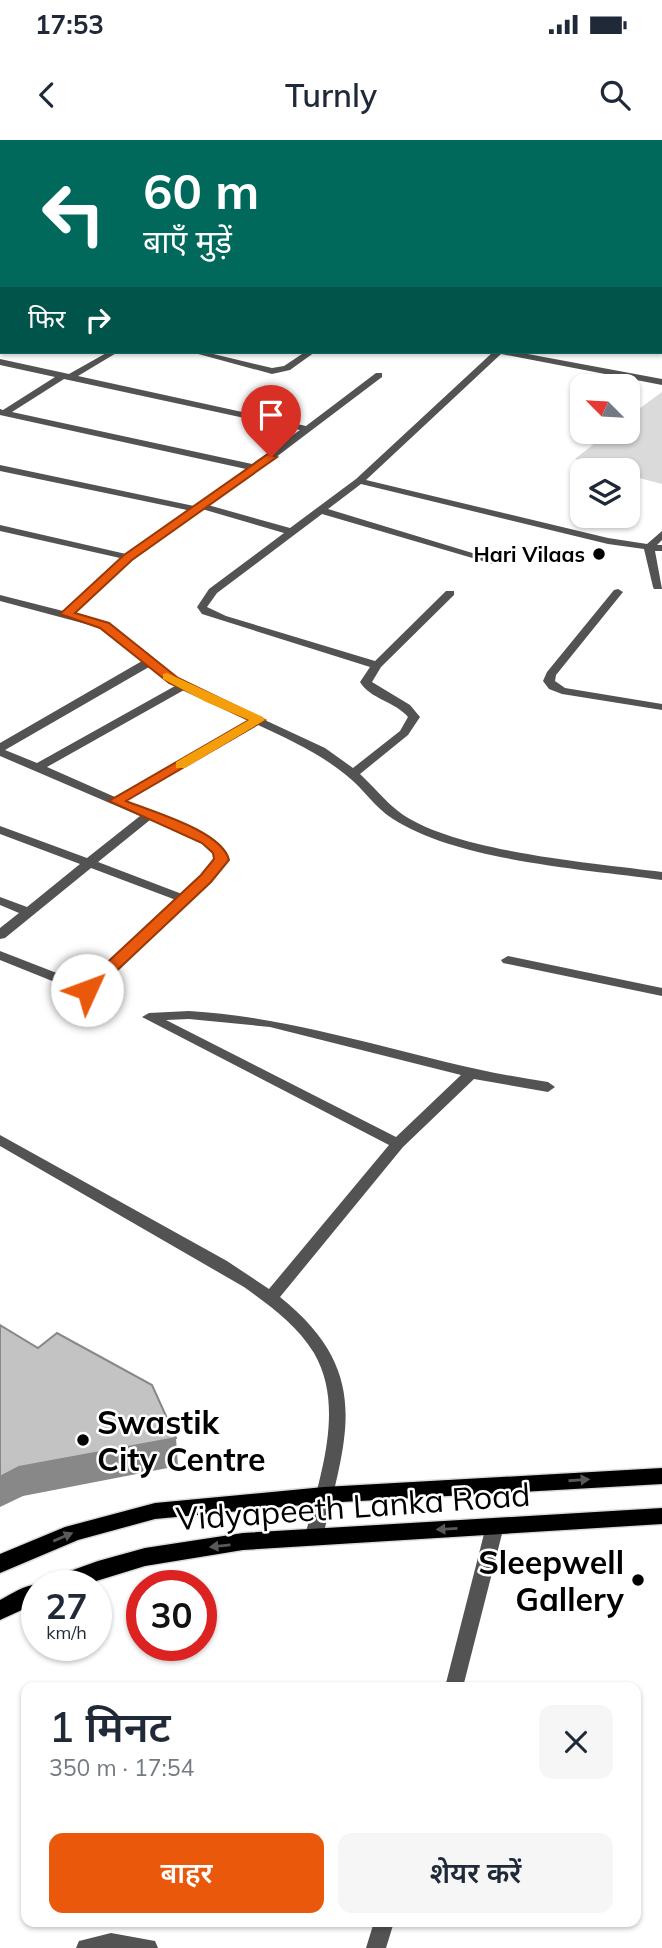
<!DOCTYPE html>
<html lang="hi">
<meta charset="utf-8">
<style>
body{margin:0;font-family:Mulish,"Noto Sans Devanagari",sans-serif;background:#f6f6f7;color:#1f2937;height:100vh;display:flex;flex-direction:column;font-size:26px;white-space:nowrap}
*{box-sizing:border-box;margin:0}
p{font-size:23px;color:#747a83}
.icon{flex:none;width:38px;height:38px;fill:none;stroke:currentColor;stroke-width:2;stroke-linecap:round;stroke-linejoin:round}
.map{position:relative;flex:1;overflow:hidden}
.drawer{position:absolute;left:21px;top:1542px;width:620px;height:245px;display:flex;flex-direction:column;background:#fff;border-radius:14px;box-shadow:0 2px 5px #0004}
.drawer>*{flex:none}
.banner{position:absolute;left:0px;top:0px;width:663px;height:214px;box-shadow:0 2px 5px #0004;background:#00695c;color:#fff;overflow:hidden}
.needle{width:46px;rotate:294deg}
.controls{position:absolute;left:570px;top:234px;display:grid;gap:14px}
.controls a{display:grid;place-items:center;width:70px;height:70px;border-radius:14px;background:#fff;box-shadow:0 2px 5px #0004;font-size:35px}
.speed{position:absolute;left:21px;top:1430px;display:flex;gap:14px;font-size:35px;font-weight:700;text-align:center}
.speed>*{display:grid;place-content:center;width:91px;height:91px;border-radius:50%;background:#fff;box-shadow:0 2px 5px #0004;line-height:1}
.speed small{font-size:18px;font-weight:400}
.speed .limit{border:10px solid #d22;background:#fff;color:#111}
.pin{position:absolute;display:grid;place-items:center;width:60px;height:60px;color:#fff;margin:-72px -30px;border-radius:50% 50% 50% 0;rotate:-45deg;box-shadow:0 0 7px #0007}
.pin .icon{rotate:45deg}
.me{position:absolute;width:77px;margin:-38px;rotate:47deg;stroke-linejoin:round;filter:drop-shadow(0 0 5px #0008)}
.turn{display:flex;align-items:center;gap:24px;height:147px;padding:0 28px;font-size:32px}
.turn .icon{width:91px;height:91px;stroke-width:2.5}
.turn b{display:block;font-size:49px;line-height:60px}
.then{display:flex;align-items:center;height:66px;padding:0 28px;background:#0003;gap:14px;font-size:26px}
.round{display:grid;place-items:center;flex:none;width:74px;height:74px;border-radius:14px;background:#f6f6f7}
.summary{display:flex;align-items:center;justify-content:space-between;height:119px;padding:0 28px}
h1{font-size:42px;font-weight:600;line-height:52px}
.primary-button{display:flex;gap:14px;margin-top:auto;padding:14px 28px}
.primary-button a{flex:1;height:80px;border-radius:14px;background:#ea580c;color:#fff;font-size:28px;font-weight:600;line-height:80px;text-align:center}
.primary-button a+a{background:#f6f6f7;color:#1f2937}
.status{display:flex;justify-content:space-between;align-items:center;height:49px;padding:0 35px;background:#fff;direction:ltr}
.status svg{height:19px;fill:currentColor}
header{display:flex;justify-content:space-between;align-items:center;height:91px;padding:0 28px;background:#fff;font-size:32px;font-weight:600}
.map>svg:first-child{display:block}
.green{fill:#dadada}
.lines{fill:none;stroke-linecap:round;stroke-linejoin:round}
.primary-casing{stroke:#dbdbdb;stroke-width:3}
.minor{fill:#535353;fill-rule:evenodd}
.primary{fill:#000;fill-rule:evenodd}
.shaded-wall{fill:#888}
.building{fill:#c3c3c3;stroke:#888;stroke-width:2}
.oneway{fill:#595959}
.route{fill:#ea580c;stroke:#983908;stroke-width:2}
.slow{fill:#f59e0b}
.poi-dot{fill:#000;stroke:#fff;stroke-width:2.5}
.labels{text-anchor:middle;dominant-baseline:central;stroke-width:5;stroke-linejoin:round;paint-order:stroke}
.far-poi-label{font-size:21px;font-weight:bold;fill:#000;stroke:#fff;text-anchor:end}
.near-poi-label{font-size:32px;font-weight:bold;fill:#000;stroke:#fff;text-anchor:start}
.near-street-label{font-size:32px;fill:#000;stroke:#fff}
</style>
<div class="status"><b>17:53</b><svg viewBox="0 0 49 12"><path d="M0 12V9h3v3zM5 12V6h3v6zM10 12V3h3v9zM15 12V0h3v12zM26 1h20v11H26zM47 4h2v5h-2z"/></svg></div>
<header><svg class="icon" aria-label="back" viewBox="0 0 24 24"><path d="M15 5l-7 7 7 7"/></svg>Turnly<svg class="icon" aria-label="search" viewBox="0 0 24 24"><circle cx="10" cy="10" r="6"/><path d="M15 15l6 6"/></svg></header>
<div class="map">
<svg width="662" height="1808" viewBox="0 0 662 1808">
<rect width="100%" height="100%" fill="#fff"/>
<path class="green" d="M662,252V344L628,335V331H615L575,319L609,292H628V277Z"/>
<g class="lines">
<g class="primary-casing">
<path id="primary" d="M662,1328V1344L324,1363L155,1379L78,1400L0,1433V1414L65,1387L155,1363L324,1347Z
M662,1368V1384L243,1410L145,1426L80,1446H37V1463L0,1480V1460C12,1454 28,1442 42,1445L45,1440L98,1421L145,1408L243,1393Z"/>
</g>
<path class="minor" d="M61,0H70L60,2Z
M537,0H545L537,2Z
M0,37H2V41H0Z
M0,67H2V71H0Z
M0,82H2L0,88Z
M0,97H2V101H0Z
M0,129H2V133H0Z
M0,158H2V164H0Z
M108,212H118L78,236L306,286L376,233H382V237L259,330L208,365L290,388L356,339L493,212H517L662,239V245L501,214L366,340L608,398L647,404L662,391V400L657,405H662V411H655L662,449H654L653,447L644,409L608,404L361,344L328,369L502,422L501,424H493L322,374L217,453L207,467L226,476L375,521L446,451H454V455L381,527L372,542L410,565L420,577L408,595L360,634C373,646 385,661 398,671C450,712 595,723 662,732V740C584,729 458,721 393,679C375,668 363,648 346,635C319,613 290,600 258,585L125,661L211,697L224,709L228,720L211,742L92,853H82L0,820V811L85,844L176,760L91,728L5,798L0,799V788L19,773L0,765V757L27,767L80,724L0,694V686L87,718L140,676L0,616V603L142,521L101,488L0,461V455L63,471L120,418L0,391V385L126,414L187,370L0,331V325L194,366L246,329L0,275V269L3,270L55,237L0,225V219L69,234ZM64,239L300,290L252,324L12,272ZM202,369L284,393L209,449L197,467L202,474L370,527L360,542C370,559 396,562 408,577L400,591L353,628L325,608L177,539L109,484L72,474L132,419ZM149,527L175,546L37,623L5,610ZM184,550L249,581L115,657L47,627ZM150,680C168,688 211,700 216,720L182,754L98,722Z
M191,212H205L272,228L284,226L305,212H315L290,230L272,234Z
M618,449L623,452L556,535L555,541L565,548L662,564V570L562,554L549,549L543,541L547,532L614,450Z
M508,816L662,848V856L503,823L501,820Z
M189,871C312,878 427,925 548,942L555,947L548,952L474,939L403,1007L280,1157C373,1232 347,1295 323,1396L320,1401L314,1403L308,1401L305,1396C319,1339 346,1268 314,1213C297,1185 269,1165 244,1147L0,1006V995L227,1121L269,1149L389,1005L142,877L149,873ZM189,879L270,887L461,935L396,997L166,880Z
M495,1379L501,1381L504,1386L463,1547H445L486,1386L489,1381Z
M374,1782H394L386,1808H366Z
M111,1793L155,1801L158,1808H76L79,1801Z"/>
<use href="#primary" class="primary"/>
</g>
<path class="shaded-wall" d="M176,1298L178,1326L23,1356L0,1367V1337L19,1327Z"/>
<path class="building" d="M0,1185L38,1208L57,1193L152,1245L176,1298L19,1327L0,1337Z"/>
<defs><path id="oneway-solid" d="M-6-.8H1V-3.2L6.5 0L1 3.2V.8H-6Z" transform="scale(1.75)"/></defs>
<g class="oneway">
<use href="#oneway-solid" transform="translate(579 1340) rotate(-4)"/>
<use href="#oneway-solid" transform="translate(447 1389) rotate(177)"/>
<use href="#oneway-solid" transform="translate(63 1397) rotate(-23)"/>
<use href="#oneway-solid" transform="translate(220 1406) rotate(174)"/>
</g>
<path class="route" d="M268,314L277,317L132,420L75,473L109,483L178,538L265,580L126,661C153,672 222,691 229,720L211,742L92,854H81L79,850L81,847L201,735L214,719L213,713L202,703L109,661L249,580L169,543L100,488L60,474L124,415Z"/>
<path class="slow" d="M167,533L263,577L265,580L185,628H176V622L249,580L206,562L163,539V534Z"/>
<g class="poi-dot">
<circle cx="599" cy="414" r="7"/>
<circle cx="83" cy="1300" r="7"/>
<circle cx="638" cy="1440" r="7"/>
</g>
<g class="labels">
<g class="far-poi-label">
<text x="585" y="414">Hari Vilaas</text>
</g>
<g class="near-poi-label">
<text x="97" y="1282">Swastik<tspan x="97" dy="37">City Centre</tspan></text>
<text x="624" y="1422" text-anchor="end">Sleepwell<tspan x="624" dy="37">Gallery</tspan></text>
</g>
<g class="near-street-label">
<text transform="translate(353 1366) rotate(-4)">Vidyapeeth Lanka Road</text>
</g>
</g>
</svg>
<div class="controls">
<a><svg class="needle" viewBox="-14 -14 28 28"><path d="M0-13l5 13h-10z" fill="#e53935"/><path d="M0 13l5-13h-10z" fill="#747a83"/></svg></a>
<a><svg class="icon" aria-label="layers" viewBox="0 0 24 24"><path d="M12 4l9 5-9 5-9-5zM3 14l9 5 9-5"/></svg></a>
</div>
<div class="speed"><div>27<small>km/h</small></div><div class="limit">30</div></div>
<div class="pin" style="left:271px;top:317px;background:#d93025"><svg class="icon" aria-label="arrive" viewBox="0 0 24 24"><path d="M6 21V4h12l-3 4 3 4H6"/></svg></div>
<svg class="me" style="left:87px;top:850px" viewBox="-20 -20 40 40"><circle r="19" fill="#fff"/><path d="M0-13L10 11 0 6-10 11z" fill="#ea580c"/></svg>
<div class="banner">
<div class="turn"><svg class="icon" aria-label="left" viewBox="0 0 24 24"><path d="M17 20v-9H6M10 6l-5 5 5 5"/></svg><div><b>60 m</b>बाएँ मुड़ें</div></div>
<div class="then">फिर<svg class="icon" aria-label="right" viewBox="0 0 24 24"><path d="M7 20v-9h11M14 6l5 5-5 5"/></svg></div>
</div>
<section class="drawer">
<div class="summary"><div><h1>1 मिनट</h1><p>350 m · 17:54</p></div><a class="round"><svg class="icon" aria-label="close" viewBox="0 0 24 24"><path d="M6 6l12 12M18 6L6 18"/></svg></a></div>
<div class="primary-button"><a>बाहर</a><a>शेयर करें</a></div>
</section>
</div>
